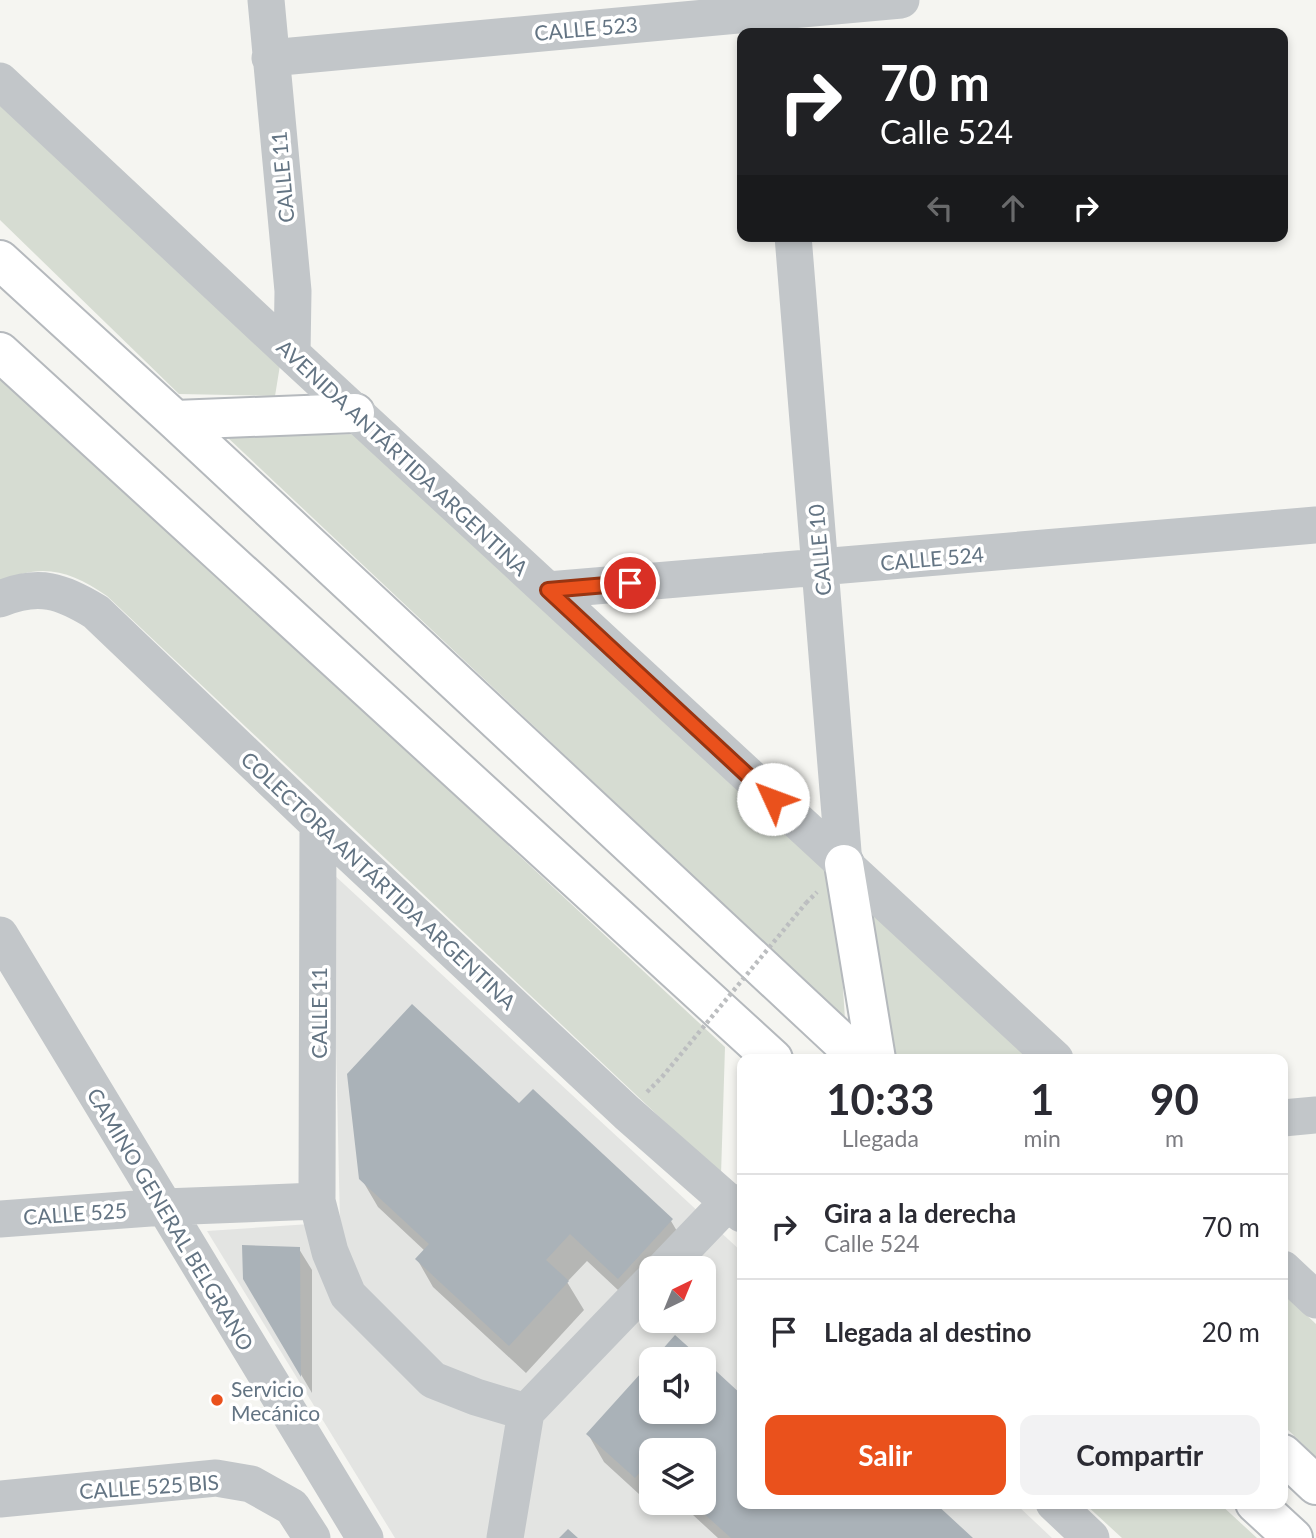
<!DOCTYPE html>
<html lang="es">
<meta charset="utf-8">
<style>
body{margin:0;font-family:Lato,sans-serif;background:#f2f2f3;color:#2b2b33;height:100vh;display:flex;flex-direction:column;font-size:26px;white-space:nowrap}
*{box-sizing:border-box;margin:0}
p{font-size:23px;color:#7c7c81}
.icon{flex:none;width:38px;height:38px;fill:none;stroke:currentColor;stroke-width:2;stroke-linecap:round;stroke-linejoin:round}
.map{position:relative;flex:1;overflow:hidden}
.panel{position:absolute;left:737px;top:1054px;width:551px;height:455px;display:flex;flex-direction:column;background:#fff;border-radius:14px;box-shadow:0 4px 10px #0003}
.panel>*{flex:none}
.banner{position:absolute;left:737px;top:28px;width:551px;height:214px;border-radius:14px;box-shadow:0 4px 10px #0003;background:#202124;color:#fff;overflow:hidden}
.needle{width:46px;rotate:43deg}
.controls{position:absolute;left:639px;top:1256px;display:grid;gap:14px}
.controls a{display:grid;place-items:center;width:77px;height:77px;border-radius:14px;background:#fff;box-shadow:0 4px 10px #0003;font-size:35px}
.pin{position:absolute;display:grid;place-items:center;width:60px;height:60px;color:#fff;margin:-30px;border:4px solid #fff;border-radius:50%;box-shadow:0 2px 7px #0007}
.me{position:absolute;width:77px;margin:-38px;rotate:313deg;stroke-linejoin:round;filter:drop-shadow(0 0 5px #0008)}
.turn{display:flex;align-items:center;gap:24px;height:147px;padding:0 28px;font-size:32px}
.turn .icon{width:91px;height:91px;stroke-width:2.5}
.turn b{display:block;font-size:49px;line-height:60px}
.lanes{display:flex;align-items:center;height:66px;padding:0 28px;background:#0003;justify-content:center;gap:35px;direction:ltr}
.lanes .off{opacity:.35}
.eta{display:flex;justify-content:space-evenly;align-items:center;height:119px;text-align:center}
.eta b{font-size:42px;font-weight:700;line-height:49px}
.action{display:flex;gap:14px;margin-top:auto;padding:14px 28px}
.action a{flex:1;height:80px;border-radius:14px;background:#ea511c;color:#fff;font-size:28px;font-weight:700;line-height:80px;text-align:center}
.action a+a{background:#f2f2f3;color:#2b2b33}
ul{padding:0;list-style:none}
li{display:flex;align-items:center;gap:21px;height:105px;padding:0 28px;border-top:2px solid #e1e1e2}
li div{flex:1}
li b{display:block;font-size:26px}
li em{font-style:normal}
.map>svg:first-child{display:block}
.built{fill:#e3e4e2;fill-rule:evenodd}
.green{fill:#d6dcd2}
.shadow{fill:#0003}
.building{fill:#aab2b8}
.lines{fill:none;stroke-linecap:round;stroke-linejoin:round}
.major-casing{stroke:#b5b9bd;stroke-width:42}
.path{stroke:#bcbec0;stroke-width:4.5;stroke-dasharray:3.5 3.5;stroke-linecap:butt}
.minor{stroke:#c2c6c9;stroke-width:37}
.major{stroke:#fff;stroke-width:38}
.path-bridge{stroke:#bcbec0;stroke-width:4.5;stroke-dasharray:3.5 3.5;stroke-linecap:butt}
.route-casing{stroke:#983512;stroke-width:18}
.route{stroke:#ea511c;stroke-width:12}
.poi-dot{fill:#ea511c;stroke:#fff;stroke-width:2.5}
.labels{text-anchor:middle;dominant-baseline:central;stroke-width:7;stroke-linejoin:round;paint-order:stroke}
.street-label{font-size:21px;fill:#637483;stroke:#fff}
.poi-label{font-size:21px;fill:#637483;stroke:#fff;text-anchor:start}
</style>
<div class="map">
<svg width="1316" height="1538" viewBox="0 0 1316 1538">
<rect width="100%" height="100%" fill="#f5f5f1"/>
<path class="built" d="M332,873L742,1252V1503H1015L1052,1538H395L207,1231L340,1222ZM651,1269H704V1321H651ZM651,1360H704V1412H651ZM651,1451H704V1503H651Z"/>
<path class="green" d="M0,90L281,359L275,396L179,394L0,220Z
M0,373L725,1047L721,1175L107,596C71,571 42,562 0,582Z
M360,434L836,880L845,1019L227,437Z
M872,910L1032,1059H893Z
M1283,1293L1316,1324V1457L1283,1425Z
M1084,1503H1219L1257,1538H1122Z"/>
<path class="shadow" d="M519,1106L671,1221L687,1248L634,1305L587,1261L567,1282L584,1310L526,1373L433,1287L417,1259L425,1251L378,1207L361,1178Z
M299,1249L312,1270V1393L244,1278Z
M704,1362L742,1397V1503L971,1538H718L680,1503H704V1451H651V1505L604,1462L588,1434L651,1364V1412H704Z"/>
<path class="building" d="M412,1004L519,1103L533,1089L673,1219L618,1279L570,1234L546,1260L569,1281L509,1346L415,1259L429,1244L359,1179L347,1074Z
M242,1245L300,1247L301,1377L243,1279Z
M675,1335L703,1360H653Z
M704,1360L742,1395V1503H935L973,1538H731L692,1503H704V1451H651V1466L648,1463L635,1478L586,1434L651,1362V1412H704Z
M568,1529L578,1538H559Z"/>
<g class="lines">
<g class="major-casing">
<path id="major" d="M0,260L175,420L860,1059
M0,352L773,1059
M175,420L355,413
M844,864L876,1059
M1283,1454L1316,1485
M1255,1503L1293,1538"/>
</g>
<path class="path" d="M806,903L817,892
M647,1092L662,1077"/>
<path class="minor" d="M266,0L293,291L292,354
M270,58L901,0
M0,81L292,354L1055,1059
M793,236L844,864
M548,590L1316,525
M0,599C39,583 62,591 96,612L318,824L627,1113L742,1214
M318,824L317,1201L330,1252L348,1295L433,1380L476,1397L526,1412L505,1538
M0,935L365,1538
M1283,1118L1316,1115
M0,1219L164,1207L317,1201
M664,1269L729,1201
M1283,1269L1316,1300
M526,1412L651,1282
M0,1499L216,1478L251,1484L292,1507L312,1538
M1054,1503L1091,1538"/>
<use href="#major" class="major"/>
<path class="path-bridge" d="M662,1077L806,903"/>
</g>
<g class="lines">
<g class="route-casing">
<path id="route" d="M630,583L548,590L773,799"/>
</g>
<use href="#route" class="route"/>
</g>
<circle class="poi-dot" cx="217" cy="1400" r="7"/>
<g class="labels">
<g class="street-label">
<text transform="translate(586 28) rotate(-5)">CALLE 523</text>
<text transform="translate(282 177) rotate(-95)">CALLE 11</text>
<text transform="translate(403 457) rotate(43)">AVENIDA ANTÁRTIDA ARGENTINA</text>
<text transform="translate(819 550) rotate(-95)">CALLE 10</text>
<text transform="translate(932 558) rotate(-5)">CALLE 524</text>
<text transform="translate(379 880) rotate(43)">COLECTORA ANTÁRTIDA ARGENTINA</text>
<text transform="translate(318 1013) rotate(-90)">CALLE 11</text>
<text transform="translate(75 1213) rotate(-4)">CALLE 525</text>
<text transform="translate(171 1219) rotate(59)">CAMINO GENERAL BELGRANO</text>
<text transform="translate(149 1486) rotate(-4)">CALLE 525 BIS</text>
</g>
<g class="poi-label">
<text x="231" y="1388">Servicio<tspan x="231" dy="24">Mecánico</tspan></text>
</g>
</g>
</svg>
<div class="controls">
<a><svg class="needle" viewBox="-14 -14 28 28"><path d="M0-13l5 13h-10z" fill="#e53935"/><path d="M0 13l5-13h-10z" fill="#7c7c81"/></svg></a>
<a><svg class="icon" aria-label="sound" viewBox="0 0 24 24"><path d="M4 9h4l5-4v14l-5-4H4zM17 9q2 3 0 6"/></svg></a>
<a><svg class="icon" aria-label="layers" viewBox="0 0 24 24"><path d="M12 4l9 5-9 5-9-5zM3 14l9 5 9-5"/></svg></a>
</div>
<div class="pin" style="left:630px;top:583px;background:#d93025"><svg class="icon" aria-label="arrive" viewBox="0 0 24 24"><path d="M6 21V4h12l-3 4 3 4H6"/></svg></div>
<svg class="me" style="left:773px;top:799px" viewBox="-20 -20 40 40"><circle r="19" fill="#fff"/><path d="M0-13L10 11 0 6-10 11z" fill="#ea511c"/></svg>
<div class="banner">
<div class="turn"><svg class="icon" aria-label="right" viewBox="0 0 24 24"><path d="M7 20v-9h11M14 6l5 5-5 5"/></svg><div><b>70 m</b>Calle 524</div></div>
<div class="lanes"><svg class="icon off" aria-label="left" viewBox="0 0 24 24"><path d="M17 20v-9H6M10 6l-5 5 5 5"/></svg><svg class="icon off" aria-label="ahead" viewBox="0 0 24 24"><path d="M12 20V5M6 11l6-6 6 6"/></svg><svg class="icon" aria-label="right" viewBox="0 0 24 24"><path d="M7 20v-9h11M14 6l5 5-5 5"/></svg></div>
</div>
<section class="panel">
<div class="eta">
<div><b>10:33</b><p>Llegada</p></div>
<div><b>1</b><p>min</p></div>
<div><b>90</b><p>m</p></div>
</div>
<ul>
<li><svg class="icon" aria-label="right" viewBox="0 0 24 24"><path d="M7 20v-9h11M14 6l5 5-5 5"/></svg><div><b>Gira a la derecha</b><p>Calle 524</p></div><em>70 m</em></li>
<li><svg class="icon" aria-label="arrive" viewBox="0 0 24 24"><path d="M6 21V4h12l-3 4 3 4H6"/></svg><div><b>Llegada al destino</b></div><em>20 m</em></li>
</ul>
<div class="action"><a>Salir</a><a>Compartir</a></div>
</section>
</div>
